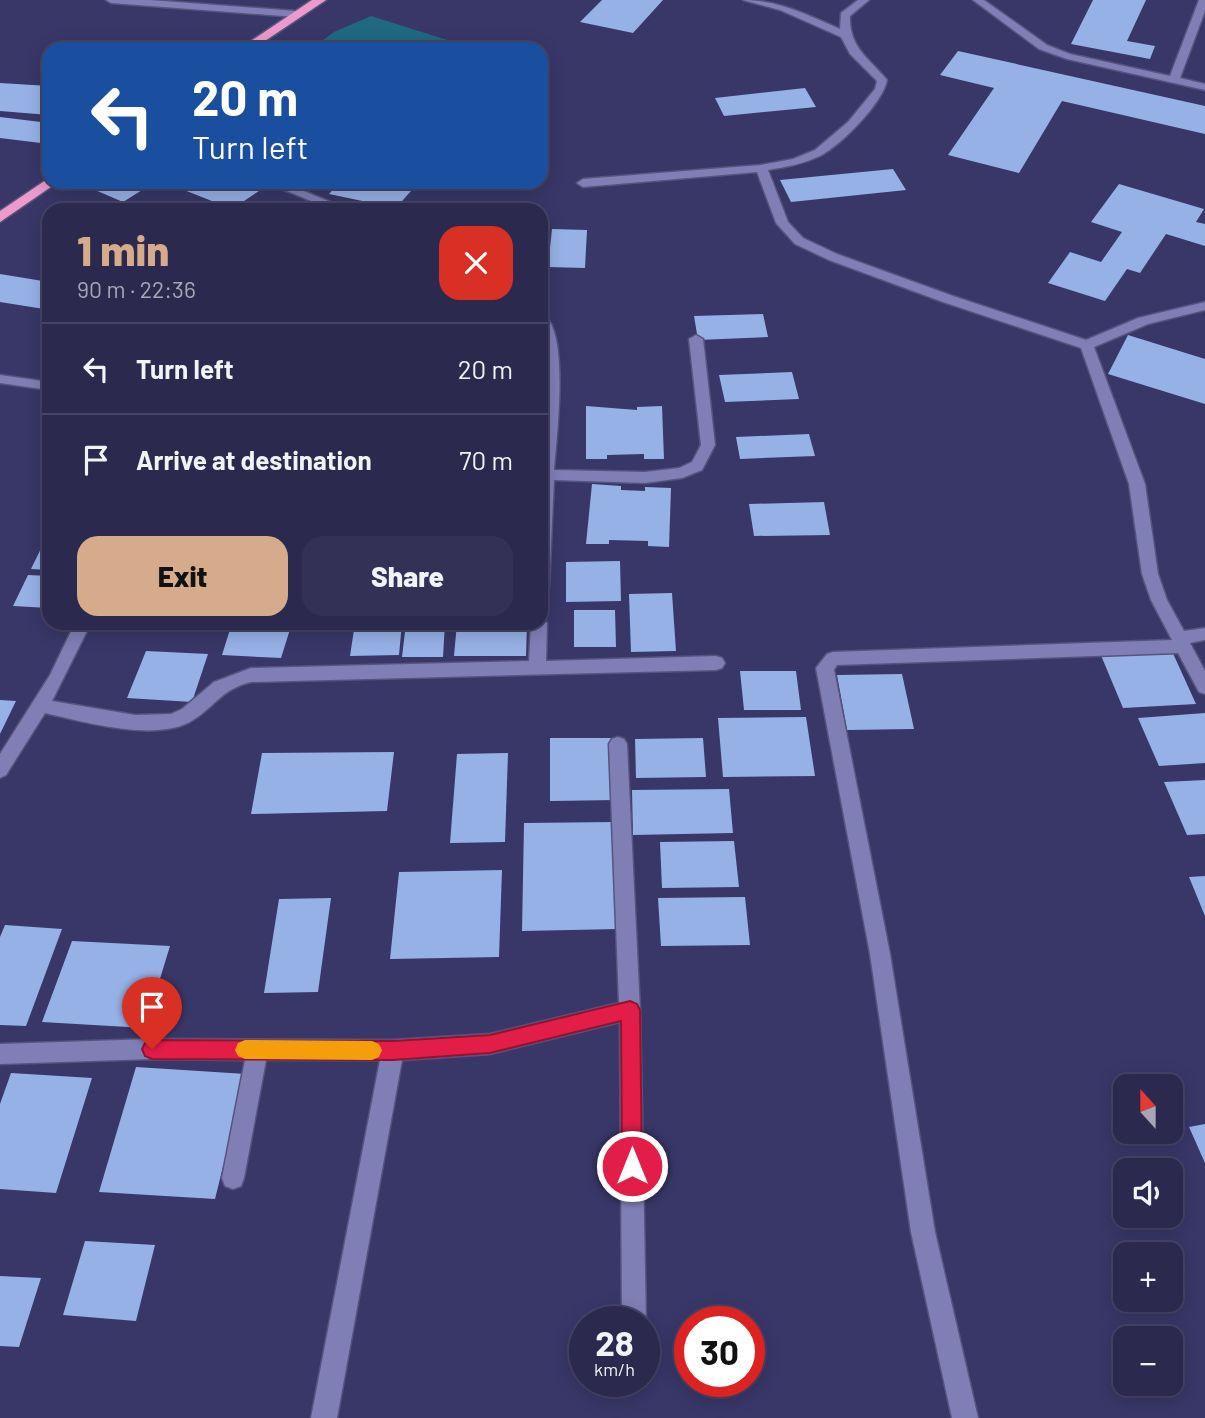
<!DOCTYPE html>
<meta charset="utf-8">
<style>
body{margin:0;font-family:Barlow,sans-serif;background:#333155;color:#f1f3f6;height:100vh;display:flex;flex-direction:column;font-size:26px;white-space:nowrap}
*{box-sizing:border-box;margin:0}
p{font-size:23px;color:#a6a6b6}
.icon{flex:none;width:38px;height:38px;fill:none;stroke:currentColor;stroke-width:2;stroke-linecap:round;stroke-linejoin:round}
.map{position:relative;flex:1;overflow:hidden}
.details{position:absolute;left:42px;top:203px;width:506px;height:427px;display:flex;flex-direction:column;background:#2b294e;border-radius:21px;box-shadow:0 4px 18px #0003,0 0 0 2px #474566}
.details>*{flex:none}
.hud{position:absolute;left:42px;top:42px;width:506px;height:147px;border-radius:21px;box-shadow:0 4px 18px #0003,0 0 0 2px #474566;background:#1a4fa0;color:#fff;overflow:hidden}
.needle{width:46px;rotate:339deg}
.tools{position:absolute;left:1113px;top:1074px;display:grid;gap:14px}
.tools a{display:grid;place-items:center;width:70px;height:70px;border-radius:14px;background:#2b294e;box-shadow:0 4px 18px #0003,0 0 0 2px #474566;font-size:35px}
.speed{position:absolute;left:569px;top:1306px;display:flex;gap:14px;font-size:35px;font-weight:700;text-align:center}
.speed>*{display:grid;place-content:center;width:91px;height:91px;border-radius:50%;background:#2b294e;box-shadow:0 4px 18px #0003,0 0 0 2px #474566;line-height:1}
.speed small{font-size:18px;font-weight:400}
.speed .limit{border:10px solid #d22;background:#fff;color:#111}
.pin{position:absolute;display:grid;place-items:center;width:60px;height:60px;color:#fff;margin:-72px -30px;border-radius:50% 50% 50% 0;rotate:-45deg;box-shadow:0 0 7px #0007}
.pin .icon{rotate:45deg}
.me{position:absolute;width:77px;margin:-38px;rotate:0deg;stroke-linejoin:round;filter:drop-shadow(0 0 5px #0008)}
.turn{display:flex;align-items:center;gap:24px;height:147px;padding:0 35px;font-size:32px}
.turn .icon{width:91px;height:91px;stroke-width:2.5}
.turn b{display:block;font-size:49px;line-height:60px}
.round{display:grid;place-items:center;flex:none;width:74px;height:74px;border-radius:21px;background:#333155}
.overview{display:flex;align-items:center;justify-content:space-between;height:119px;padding:0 35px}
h1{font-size:42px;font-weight:800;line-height:52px;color:#d6ab8b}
.cta{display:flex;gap:14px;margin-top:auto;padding:14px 35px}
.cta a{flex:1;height:80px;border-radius:21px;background:#d6ab8b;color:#111;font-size:28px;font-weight:800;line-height:80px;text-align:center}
.cta a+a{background:#333155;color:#f1f3f6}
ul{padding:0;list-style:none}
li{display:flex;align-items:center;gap:21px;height:91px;padding:0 35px;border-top:2px solid #474566}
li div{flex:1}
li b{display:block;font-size:26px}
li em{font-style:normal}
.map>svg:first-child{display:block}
.water{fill:#206980}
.building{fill:#96b1e6}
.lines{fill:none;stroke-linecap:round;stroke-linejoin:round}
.minor-casing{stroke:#56537d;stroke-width:3}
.highway-casing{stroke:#56537d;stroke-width:3}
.minor{fill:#7f7fb6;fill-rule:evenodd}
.highway{fill:#eb9acb;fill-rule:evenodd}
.route{fill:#e11d48;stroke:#92132f;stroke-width:2}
.slow{fill:#f59e0b}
</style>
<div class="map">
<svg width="1205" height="1418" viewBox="0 0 1205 1418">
<rect width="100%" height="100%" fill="#393768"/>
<path class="water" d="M371,16L476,49H311L334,32Z"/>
<path class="building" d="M602,0H663L633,33L580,22Z
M1093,0H1146L1127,41L1155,46L1150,59L1071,44Z
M958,51L1205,106V134L1062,101L1019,173L948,155L994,88L940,75Z
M0,83L49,86V115L0,111Z
M805,88L816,107L724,116L715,98Z
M0,117L49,123V144L0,138Z
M893,169L906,190L791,202L780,180Z
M108,182H155L123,202L95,190Z
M188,182H235L259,191L232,209L179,188Z
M340,182H415L418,183L396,208L329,194Z
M1119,184L1204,209L1196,222L1205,224V246L1166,234L1140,273L1127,269L1105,301L1048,283L1070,252L1101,262L1122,232L1091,222Z
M552,229L587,230L585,268L548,267Z
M0,274L49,282V303L44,309L0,302Z
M763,314L768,337L698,340L694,316Z
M1128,335L1205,359V404L1108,374Z
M792,372L799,399L725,402L719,375Z
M586,406L637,410V407L662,406L664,459H644V454L607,455V459H586Z
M809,434L815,456L740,459L736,437Z
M592,484L621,486V490L645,491V487L671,488L669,547L648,546V541L609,540V544H586Z
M824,502L830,535L754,536L749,504Z
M49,532V570L31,569Z
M620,561L621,601L566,602V562Z
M28,575L49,576V608L13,606Z
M672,593L676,651L631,652L629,594Z
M574,610H615L616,647H574Z
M232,623H292L281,658L222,655Z
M355,623H402L399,655L350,656Z
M406,623H445L443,657H402Z
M457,623H527L526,656H454Z
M1171,649L1196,704L1123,708L1100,653Z
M146,651L208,654L192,702L127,698Z
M740,671H796L801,710H744Z
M902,674L914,729L847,730L837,675Z
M0,700L16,701L0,734Z
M1205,713V763L1159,766L1138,718Z
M806,717L815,776L723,777L718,718Z
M550,738H615L617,800L550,801Z
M703,738L706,777L636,778L635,739Z
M394,752L387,811L251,814L262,753Z
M508,753L505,842L450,843L457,754Z
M1205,780V834L1187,835L1164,782Z
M729,789L733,833L633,835L632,790Z
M615,822L618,929L522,931L524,823Z
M734,841L739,887L662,888L660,842Z
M502,870L499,957L390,959L399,872Z
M1205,876V916L1189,877Z
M745,897L750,945L661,946L658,898Z
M331,898L318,992L264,993L279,899Z
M5,925L62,929L26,1026L0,1025V937Z
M72,941L170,946L145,1028L42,1022Z
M136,1067L246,1074L215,1199L99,1192Z
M11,1073L92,1078L56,1193L0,1189V1104Z
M1205,1124V1163L1189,1127Z
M85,1241L155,1245L136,1321L63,1315Z
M0,1276L41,1278L19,1347L0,1346Z"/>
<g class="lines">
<g class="minor-casing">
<path id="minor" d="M106,0H150L296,11L301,14L296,17L111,3Z
M743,0C779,0 808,15 840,29L841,13L858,0H869L850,16C849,48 869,58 887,80C883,103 841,145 820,156C803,164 786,167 768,170L788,222L803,238L837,254L953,296L1086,340L1138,318L1205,302V310L1148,324L1094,347L1145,484L1158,574L1167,600L1184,631L1205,628V640L1190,643L1205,671V694L1199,692L1178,653L837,665L834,670L890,954L935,1232L978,1418H952L911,1232L870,954L816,668L827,654L833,652L1172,640L1151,600L1142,574L1129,484L1081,348L943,302L829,260L795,244L776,223L757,172L583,187L577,183L583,179L761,165L793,159L815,150L848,122L875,89L877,81L850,54L841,37L780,10Z
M973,0H984L1047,45L1070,54L1170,76L1199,0H1205V11L1180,78L1205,84V90L1067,59L1039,49Z
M265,182H282L350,210H333Z
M541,314C571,324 556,442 554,470L645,472L679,468L692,462L701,445L689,339L696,335L703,339L715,445L702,470L682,478L645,483L554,480L549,587L541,593V446L546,348L541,327Z
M0,375L49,382V390L0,383Z
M541,617L547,623L546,661L716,656L722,658L725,663L722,668L716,670L251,682C220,690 217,705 193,720C158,743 84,722 45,713L6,775L0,778V754L50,675L75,623H91L52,701L135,715L171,714L182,709L214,682L251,668L529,661L531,623H541Z
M618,737L624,739L627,744L640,1010L646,1321L644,1326V1321H622L620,1022L490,1054L402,1060L337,1418H311L380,1060H266L244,1178L241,1186L233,1189L225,1186L222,1178L245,1060L152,1059L0,1064V1044L152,1039L393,1040L490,1034L619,1003L609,744L612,739Z"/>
</g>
<g class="highway-casing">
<path id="highway" d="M312,0H326L253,49H239Z
M49,178V182H58L0,222V211Z"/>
</g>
<use href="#minor" class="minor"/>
<use href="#highway" class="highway"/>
</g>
<path class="route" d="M630,1001L637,1004L640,1010L642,1166L639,1173L632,1176L625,1173L622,1166L621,1021L490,1053L393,1060L152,1059L145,1056L142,1049L145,1043L152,1040L393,1041L490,1035Z"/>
<path class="slow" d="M245,1040L372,1041L379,1044L382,1050L379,1057L372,1060L245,1059L238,1056L235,1050L238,1043Z"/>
</svg>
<div class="tools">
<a><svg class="needle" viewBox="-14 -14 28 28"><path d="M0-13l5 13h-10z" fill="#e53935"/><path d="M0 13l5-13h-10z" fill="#a6a6b6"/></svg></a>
<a><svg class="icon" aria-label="sound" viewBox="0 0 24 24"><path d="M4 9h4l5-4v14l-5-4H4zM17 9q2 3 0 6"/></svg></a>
<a>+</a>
<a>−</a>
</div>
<div class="speed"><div>28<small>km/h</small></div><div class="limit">30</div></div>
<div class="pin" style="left:152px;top:1049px;background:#d93025"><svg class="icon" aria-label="arrive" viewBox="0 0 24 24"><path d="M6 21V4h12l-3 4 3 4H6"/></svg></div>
<svg class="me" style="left:632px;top:1166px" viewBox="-20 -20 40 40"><circle r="17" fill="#e11d48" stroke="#fff" stroke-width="3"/><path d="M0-11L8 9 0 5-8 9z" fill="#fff"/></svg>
<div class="hud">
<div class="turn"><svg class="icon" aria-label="left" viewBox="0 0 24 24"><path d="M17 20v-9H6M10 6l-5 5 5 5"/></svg><div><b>20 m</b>Turn left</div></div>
</div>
<section class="details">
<div class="overview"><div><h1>1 min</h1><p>90 m · 22:36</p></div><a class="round" style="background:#d93025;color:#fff"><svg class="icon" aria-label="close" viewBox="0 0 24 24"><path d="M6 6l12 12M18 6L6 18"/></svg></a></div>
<ul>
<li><svg class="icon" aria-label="left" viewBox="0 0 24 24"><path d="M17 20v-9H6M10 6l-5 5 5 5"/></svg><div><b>Turn left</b></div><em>20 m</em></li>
<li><svg class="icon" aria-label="arrive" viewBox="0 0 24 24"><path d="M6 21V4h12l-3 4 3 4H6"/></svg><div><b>Arrive at destination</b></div><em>70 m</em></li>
</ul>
<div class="cta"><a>Exit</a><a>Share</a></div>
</section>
</div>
